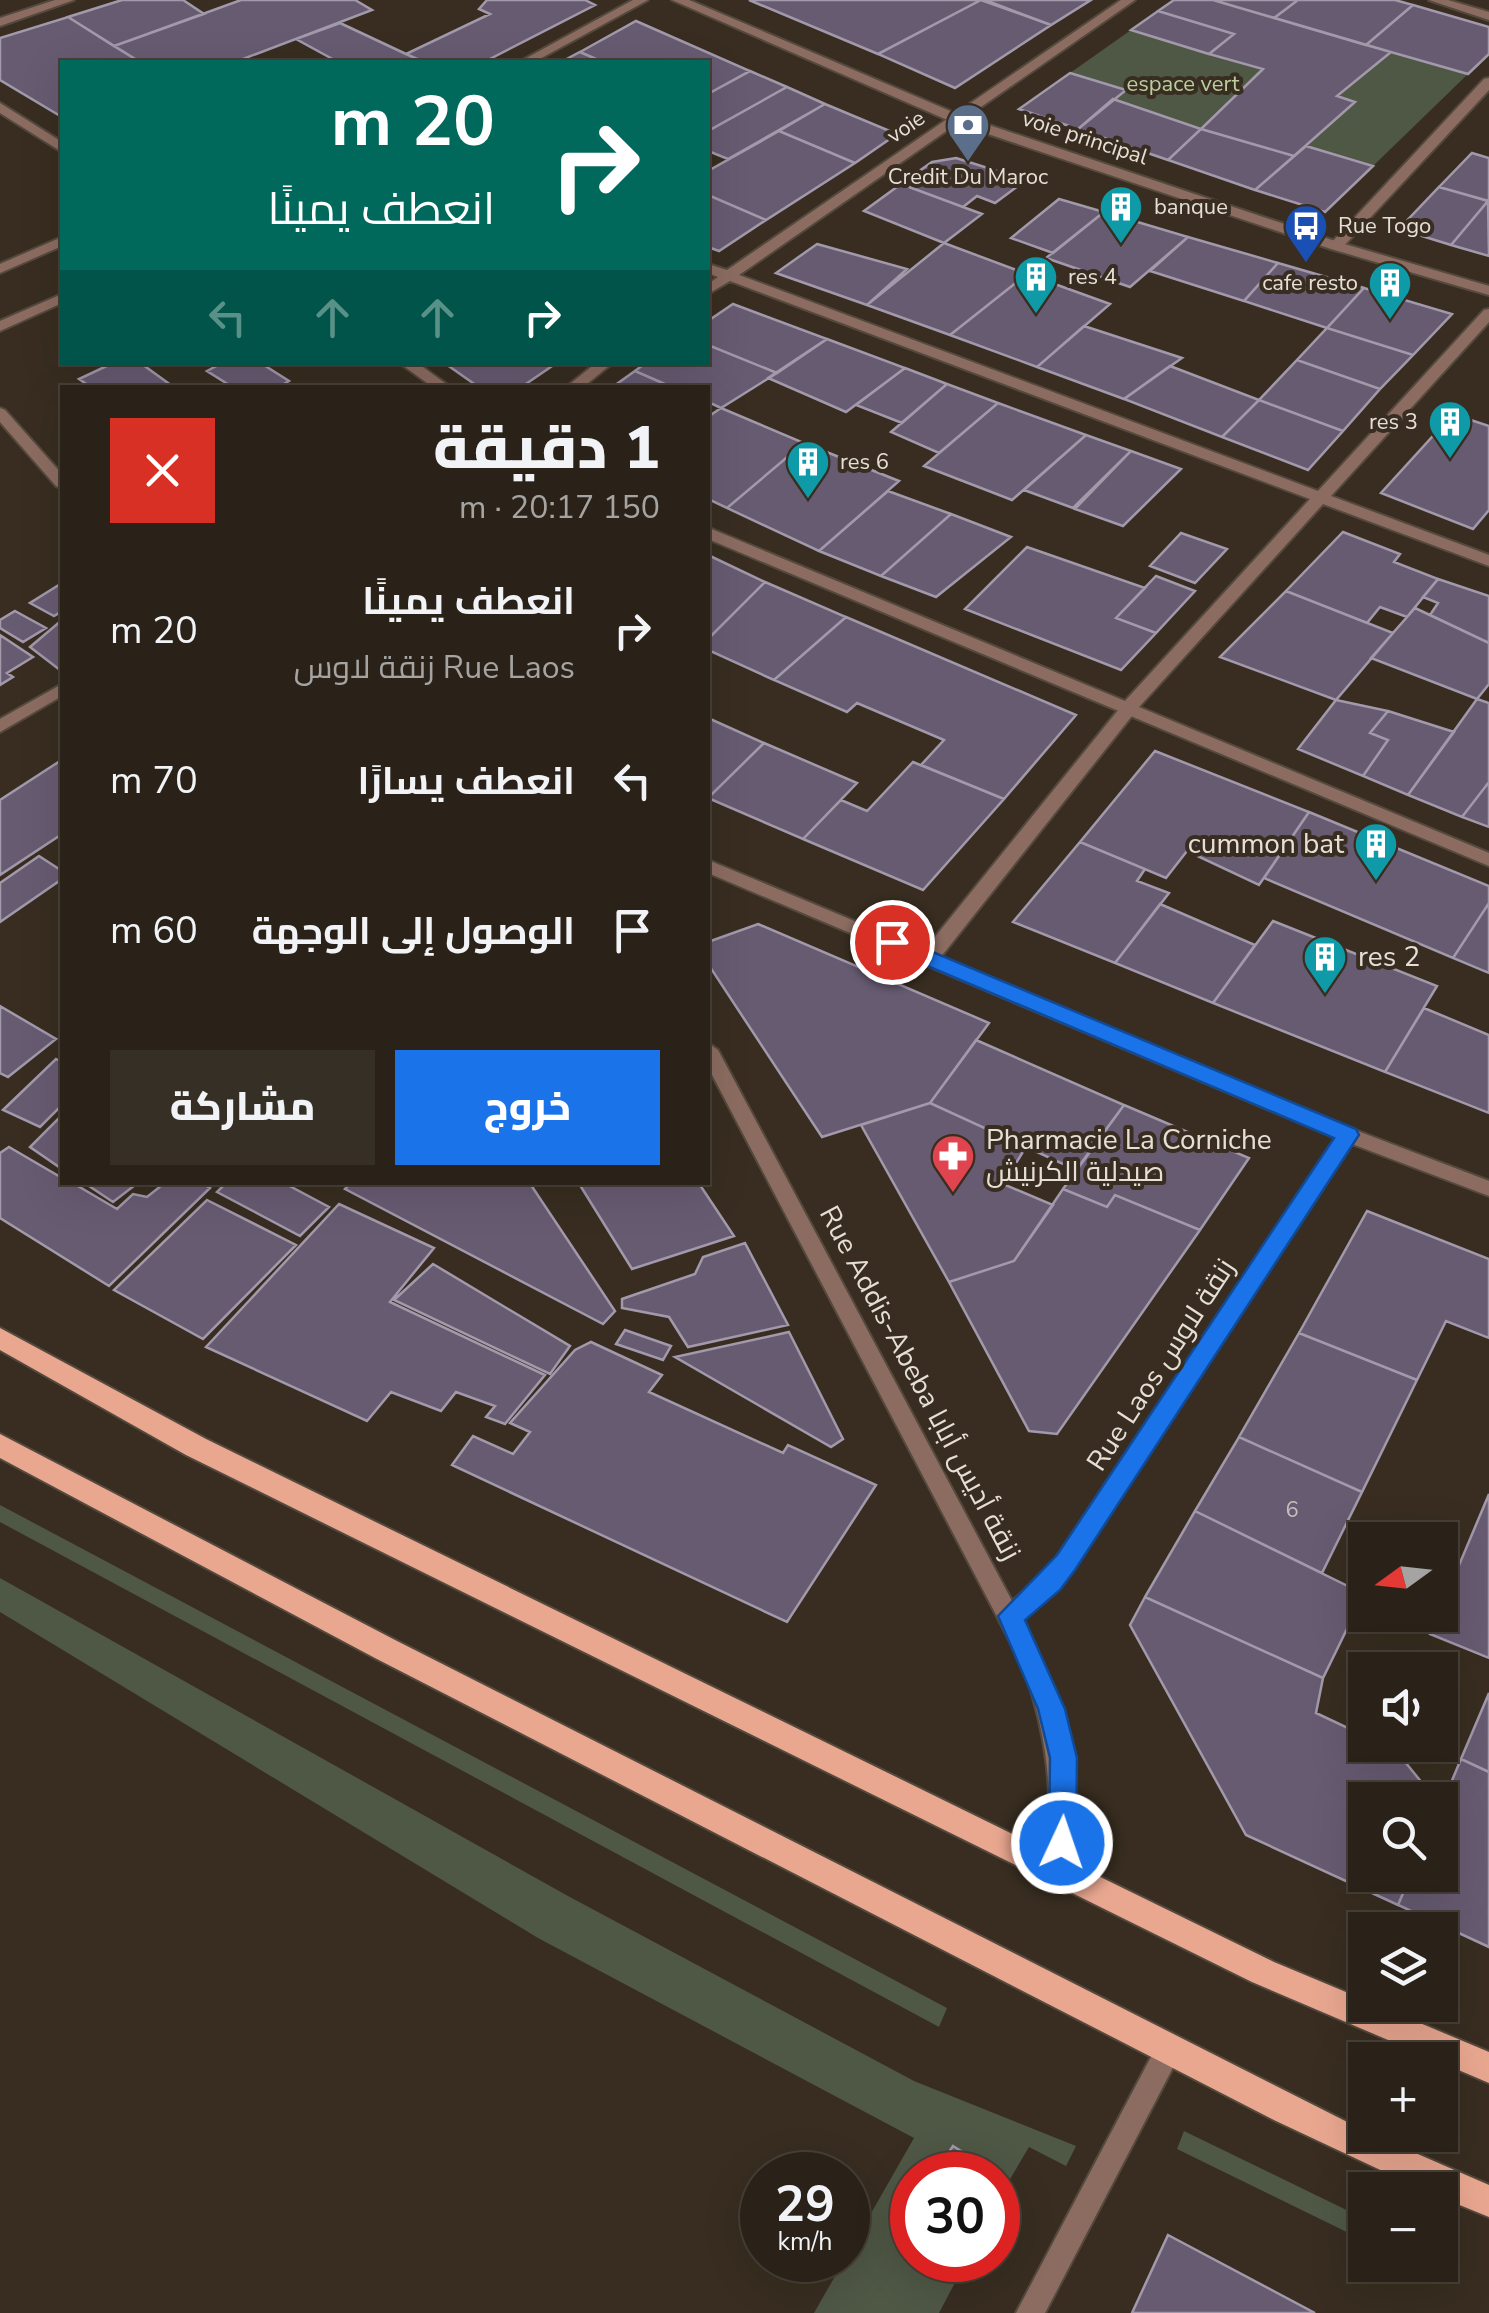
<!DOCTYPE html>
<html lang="ar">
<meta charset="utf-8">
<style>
body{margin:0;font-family:"Nunito Sans",Cairo,sans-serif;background:#362f25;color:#f1f3f6;direction:rtl;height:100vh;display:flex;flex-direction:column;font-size:38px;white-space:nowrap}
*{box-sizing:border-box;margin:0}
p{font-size:32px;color:#a5a4a2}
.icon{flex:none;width:55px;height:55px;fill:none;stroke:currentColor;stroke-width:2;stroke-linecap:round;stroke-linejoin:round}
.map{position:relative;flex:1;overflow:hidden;direction:ltr}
.details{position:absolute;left:60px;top:385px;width:650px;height:800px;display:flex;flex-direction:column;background:#2a2218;border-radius:0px;box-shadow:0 10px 40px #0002,0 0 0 2px #463f37;direction:rtl}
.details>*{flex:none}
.banner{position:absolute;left:60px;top:60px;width:650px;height:305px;border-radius:0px;box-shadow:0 10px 40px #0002,0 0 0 2px #463f37;direction:rtl;background:#00695c;color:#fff;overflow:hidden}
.needle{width:65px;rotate:255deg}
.fabs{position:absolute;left:1348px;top:1522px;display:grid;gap:20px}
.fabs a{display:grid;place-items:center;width:110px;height:110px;border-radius:0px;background:#2a2218;box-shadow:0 10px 40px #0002,0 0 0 2px #463f37;font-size:50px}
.speed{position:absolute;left:740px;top:2152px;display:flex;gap:20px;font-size:50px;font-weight:700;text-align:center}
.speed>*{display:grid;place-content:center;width:130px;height:130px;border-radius:50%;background:#2a2218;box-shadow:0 10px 40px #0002,0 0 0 2px #463f37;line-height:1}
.speed small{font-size:25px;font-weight:400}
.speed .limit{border:15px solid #d22;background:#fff;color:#111}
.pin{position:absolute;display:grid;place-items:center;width:85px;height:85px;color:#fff;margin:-42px;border:5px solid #fff;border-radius:50%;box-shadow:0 2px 10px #0007}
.me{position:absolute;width:110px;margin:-55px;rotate:3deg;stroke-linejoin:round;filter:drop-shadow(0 0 8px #0008)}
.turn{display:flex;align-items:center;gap:35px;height:210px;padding:0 50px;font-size:45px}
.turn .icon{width:130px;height:130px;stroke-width:2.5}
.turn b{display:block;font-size:70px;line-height:85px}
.lanes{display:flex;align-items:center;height:95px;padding:0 50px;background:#0003;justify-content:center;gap:50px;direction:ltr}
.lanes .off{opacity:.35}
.round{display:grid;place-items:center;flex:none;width:105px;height:105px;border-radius:0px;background:#362f25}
.headline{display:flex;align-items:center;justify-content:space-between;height:170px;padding:0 50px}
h1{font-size:60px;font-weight:800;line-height:75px}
.action{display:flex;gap:20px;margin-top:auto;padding:20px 50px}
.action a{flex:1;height:115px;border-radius:0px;background:#1a73e8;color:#fff;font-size:40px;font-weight:800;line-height:115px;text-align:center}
.action a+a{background:#362f25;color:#f1f3f6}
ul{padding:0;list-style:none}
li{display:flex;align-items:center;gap:30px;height:150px;padding:0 50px}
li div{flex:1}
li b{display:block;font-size:38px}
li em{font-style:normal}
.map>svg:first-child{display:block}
.green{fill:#4f5745}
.building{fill:#675b72;stroke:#a299ab;stroke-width:2.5}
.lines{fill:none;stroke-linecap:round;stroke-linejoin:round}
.service-casing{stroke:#54493d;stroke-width:4}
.pedestrian-casing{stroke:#54493d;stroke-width:4}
.minor-casing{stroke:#54493d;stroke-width:4}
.tertiary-casing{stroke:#54493d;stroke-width:4}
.primary-casing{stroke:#54493d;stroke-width:4}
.service{fill:#8c6c61;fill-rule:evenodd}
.pedestrian{fill:#8c6c61;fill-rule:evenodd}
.minor{fill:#8c6c61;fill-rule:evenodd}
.tertiary{fill:#8c6c61;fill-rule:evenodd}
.primary{fill:#e9a790;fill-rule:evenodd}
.route{fill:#1a73e8;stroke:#114b97;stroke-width:2.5}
.labels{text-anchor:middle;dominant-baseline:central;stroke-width:8;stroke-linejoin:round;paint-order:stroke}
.far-park-label{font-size:22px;fill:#b9cf9e;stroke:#382d20}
.far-street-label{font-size:22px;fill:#e6dfd6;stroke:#382d20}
.far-poi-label{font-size:22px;fill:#e6dfd6;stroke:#382d20;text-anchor:start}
.number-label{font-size:22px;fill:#c6bebd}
.poi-label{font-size:28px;fill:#e6dfd6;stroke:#382d20;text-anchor:start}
.street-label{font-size:28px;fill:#e6dfd6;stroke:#382d20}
</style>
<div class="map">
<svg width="1489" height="2313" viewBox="0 0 1489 2313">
<rect width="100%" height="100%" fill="#382d20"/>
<path class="green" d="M1131,30L1263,69L1201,129L1113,99L1125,89L1070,73Z
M1391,52L1468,74L1373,166L1306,146L1354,103L1337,96Z
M0,1505L947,2008L939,2027L0,1522Z
M0,1578L568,1896L914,2081L1076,2146L1066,2166L1029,2147L1009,2181L952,2146L934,2175H912V2260H967L939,2313H814L914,2138L538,1938L0,1612Z
M1184,2131L1365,2219V2241L1177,2149Z"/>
<path class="building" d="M122,0H183L204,14L114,46L68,17Z
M241,0H355L372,10L235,62H140L114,46Z
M487,0H585L595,5L484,62H424L406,54L490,14L479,9Z
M749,0H981L878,54Z
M981,0L1051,25L955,88L878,54Z
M985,0H1091L1051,25Z
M1174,0H1213L1391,52L1337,96L1355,102L1294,156L1201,129L1263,69L1209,54L1234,34L1158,11Z
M1213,0H1298L1274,18Z
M1298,0H1395L1413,5L1366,45L1274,18Z
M1413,5L1489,27V54L1468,74L1366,45Z
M1158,11L1234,34L1209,54L1131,30Z
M68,17L140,62H62V117L0,80V38Z
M636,21L750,71L708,94V62H603L580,52Z
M340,23L406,54L424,62H338L296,39Z
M580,52L603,62H561Z
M750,71L787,87L708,131V94Z
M750,71L787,87L708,131V94Z
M1070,73L1126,90L1078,129L1019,109Z
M787,87L825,104L728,159L708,151V131Z
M1113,99L1201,129L1168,160L1078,129Z
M825,104L897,134L855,163L779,131Z
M1201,129L1294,156L1255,190L1168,160Z
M779,131L855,163L766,220L708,195V171Z
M1306,146L1373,166L1325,212L1255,190Z
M1472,153L1489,158V201L1439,187Z
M956,158L1026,180L995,203L977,196L963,207L901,184L932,162Z
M901,184L963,207L982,214L944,243L864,211Z
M1439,187L1488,201L1451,245L1399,229Z
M708,195L766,220L719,251L708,247Z
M1059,199L1104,212L1053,253L1011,238Z
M1488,201L1489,256L1451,245Z
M1104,212L1188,237L1130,287L1046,258Z
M1188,237L1278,263L1244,301L1150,271Z
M944,243L1027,274L950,335L867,305Z
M817,244L907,269L867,305L776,273Z
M1278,263L1364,288L1327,328L1244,301Z
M1027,274L1110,304L1037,367L950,335Z
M1364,288L1452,314L1413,355L1327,328Z
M733,304L827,339L777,373L708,345V321Z
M1084,326L1182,358L1124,399L1037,367Z
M1327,328L1413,355L1380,389L1297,360Z
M827,339L905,368L846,412L768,378Z
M708,345L777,373L721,408L708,402V388H674L635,371L647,362H708Z
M1297,360L1380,389L1343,431L1259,400Z
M115,362H139L175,388H92L79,379Z
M224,362H259L289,381L277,388H234L207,371Z
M443,362H558L520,388H480Z
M1170,366L1259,400L1222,437L1124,399Z
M905,368L947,384L902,423L856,405Z
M635,371L674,388H611Z
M947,384L998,403L939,453L891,432Z
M1259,400L1343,431L1308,470L1222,437Z
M998,403L1086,435L1012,500L924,466Z
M721,408L804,443L727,508L708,499V417Z
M1453,414L1489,426V510L1473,529L1381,493Z
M1086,435L1131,451L1073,508L1024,490Z
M804,443L899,481L819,551L727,508Z
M1131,451L1181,469L1123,526L1075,509Z
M888,491L951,514L881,576L819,551Z
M951,514L1011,537L936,597L881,576Z
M1343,532L1400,554L1394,562L1438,579L1407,617L1380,607L1367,623L1286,591Z
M1181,533L1227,549L1195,583L1150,566Z
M1027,547L1145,588L1116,618L1156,633L1121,670L965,609Z
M708,555L765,582L708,639Z
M1156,576L1195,591L1156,633L1116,618Z
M1438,579L1489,596V643L1430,615L1438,603L1423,597Z
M765,582L846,617L774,680L708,650V639Z
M62,583V611L54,616L30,603Z
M1286,591L1393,633L1336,700L1220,657Z
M1415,608L1489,643V684L1477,699L1371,658Z
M15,611L46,628L23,642L0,628V620Z
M846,617L1076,715L1004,799L921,765L944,740L857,703L847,712L774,680Z
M62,620V669L60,670L30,647Z
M0,635L33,657L7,673L13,677L0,685Z
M1477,699L1489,703V782L1462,817L1408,795Z
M1336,700L1388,711L1370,733L1388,740L1363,776L1298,749Z
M1388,711L1454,732L1408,795L1363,776L1388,740L1370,733Z
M708,718L764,743L708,798Z
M764,743L857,783L803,839L708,798Z
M1155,751L1309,812L1259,885L1187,851L1166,878L1080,842Z
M60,761L62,834L0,875V800Z
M913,762L1004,799L923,890L803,839L841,800L867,811Z
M1489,782V827L1462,817Z
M1309,812L1489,886V903L1453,958L1264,878Z
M1080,842L1145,869L1137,881L1169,893L1115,963L1013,922Z
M39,856L62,871V879L0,922V883Z
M1489,903V973L1453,958Z
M1160,904L1255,945L1213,1003L1115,963Z
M1273,921L1437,986L1385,1072L1213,1003Z
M758,924L989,1023L930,1103L822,1137L708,964V942Z
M0,1006L56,1039L8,1077L0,1073Z
M1424,1008L1489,1035V1113L1385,1072Z
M976,1040L1124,1105L1076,1170L930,1103Z
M56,1059L62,1062V1105L40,1127L3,1110Z
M930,1103L1026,1147L1003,1184L1053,1205L1014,1261L949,1282L861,1125Z
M1124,1105L1249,1158L1200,1230L1115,1195L1107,1207L1063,1189Z
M62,1115V1169L30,1147Z
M9,1147L62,1178V1182H71L117,1209L133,1194L147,1197L166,1182H199L210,1188L109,1286L0,1218V1153Z
M83,1182H139L113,1202Z
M227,1182H282L329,1207L300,1236L217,1192Z
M352,1182H529L615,1311L603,1324L345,1189Z
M578,1182H698L734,1236L632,1269Z
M1063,1189L1107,1207L1115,1195L1200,1230L1057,1434L1029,1431L949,1282L1014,1261Z
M207,1200L296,1245L203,1339L114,1290Z
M339,1204L434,1248L390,1302L545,1375L505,1424L486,1417L495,1406L456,1392L441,1411L391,1392L367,1421L206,1347Z
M1367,1211L1489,1259V1338L1446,1321L1417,1380L1299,1333Z
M745,1243L788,1325L688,1347L669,1317L622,1308V1299L695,1274L703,1257Z
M433,1264L570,1346L550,1374L394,1300Z
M625,1330L671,1346L663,1360L616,1344Z
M789,1332L843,1439L831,1447L675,1357Z
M1299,1333L1417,1380L1362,1492L1239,1437Z
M591,1342L662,1375L649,1392L783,1453L788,1445L876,1485L787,1622L452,1465L473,1436L513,1454L530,1432L510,1423L575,1350Z
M1239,1437L1362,1492L1322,1573L1195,1511Z
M1489,1494V1658L1430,1634Z
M1195,1511L1364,1594L1323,1678L1145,1597Z
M1145,1597L1323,1678L1316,1713L1365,1736V1745H1382L1397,1752L1436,1800H1365V1875H1411L1398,1905L1246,1835L1130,1625Z
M1489,1693V1772L1461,1759Z
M1461,1759L1489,1772V1947L1398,1905L1411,1875H1440V1809Z
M953,2146L1009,2181L998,2203V2175H934Z
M1168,2235L1315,2313H1132Z"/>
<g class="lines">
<g class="service-casing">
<path id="service" d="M1170,2035L1179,2038L1183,2047L1179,2056L1045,2313H1016L1161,2038Z"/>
</g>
<g class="pedestrian-casing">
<path id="pedestrian" d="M1129,703L1135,704L1138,708L1135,712L936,963H922L920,958L922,953L1123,704Z"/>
</g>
<g class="minor-casing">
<path id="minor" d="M55,0H74L0,26V18Z
M633,0H648L534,62H519Z
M1121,0H1135L739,275L1318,491L1484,310L1489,309V322L1331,496L1489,555V566L1323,504L1139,707L1489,853V866L708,539V528L714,530L1125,701L1310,499L730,281L708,294V284L718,277L708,273V264L727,270Z
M1429,0H1448L1489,12V20Z
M1489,78V90L1341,249H1331V243L1484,79Z
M0,103L62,142V152L0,113Z
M62,237V246L0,273V264Z
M62,294V303L0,331V321Z
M398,362H416L452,388H434Z
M597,362H614L582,388H565Z
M0,408L5,410L62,474V488L56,486L0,422Z
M62,684V696L0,732V719Z
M708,860L1355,1130L1489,1181V1196L1352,1144L1074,1569L1059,1589L1022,1620C1068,1705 1080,1776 1071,1872L1068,1880L1059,1883L1050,1880L1047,1872C1054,1798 1048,1734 1022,1664L708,1067V1043L718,1050L1012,1601L1043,1575L1058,1555L1336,1138L708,873Z"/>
</g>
<g class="tertiary-casing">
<path id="tertiary" d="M672,0H689L962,116L1341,243L1489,286V295L1331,249L952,122Z"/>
</g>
<g class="primary-casing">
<path id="primary" d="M0,1328L206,1439L1274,1962L1365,2000V2005H1377L1489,2052V2083L1252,1982L186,1455L0,1350Z
M0,1434L395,1640L1365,2131V2135H1374L1489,2185V2217L1440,2197V2190H1423L1276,2121L375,1658L0,1458Z"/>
</g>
<use href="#service" class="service"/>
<use href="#pedestrian" class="pedestrian"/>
<use href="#minor" class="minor"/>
<use href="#tertiary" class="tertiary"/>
<use href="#primary" class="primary"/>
</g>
<path class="route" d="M892,935L1356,1129L1359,1135L1075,1570L1060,1590L1025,1620L1065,1709L1077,1758L1076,1843L1072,1852L1062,1856L1053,1852L1049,1843L1050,1758L1038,1709L998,1616L1057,1555L1334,1138L885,948L882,942Z"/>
<defs>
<g id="bank-pin" transform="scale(2.25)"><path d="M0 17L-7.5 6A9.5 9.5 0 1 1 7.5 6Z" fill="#5c6f8a" stroke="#382d20"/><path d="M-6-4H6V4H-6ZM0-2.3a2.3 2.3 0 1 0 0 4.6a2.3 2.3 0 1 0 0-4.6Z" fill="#fff"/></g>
<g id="building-pin" transform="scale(2.25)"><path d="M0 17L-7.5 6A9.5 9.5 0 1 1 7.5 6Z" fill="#0f9aa8" stroke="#382d20"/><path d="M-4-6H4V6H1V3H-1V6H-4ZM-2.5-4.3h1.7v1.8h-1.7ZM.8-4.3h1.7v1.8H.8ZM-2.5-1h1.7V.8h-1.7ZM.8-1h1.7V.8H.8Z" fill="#fff"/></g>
<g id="bus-pin" transform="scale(2.25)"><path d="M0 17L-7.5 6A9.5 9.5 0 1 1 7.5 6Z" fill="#1a4fb4" stroke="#382d20"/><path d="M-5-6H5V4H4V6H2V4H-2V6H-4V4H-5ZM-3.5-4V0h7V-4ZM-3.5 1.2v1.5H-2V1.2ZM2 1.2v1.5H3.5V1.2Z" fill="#fff"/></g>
<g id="pharmacy-pin" transform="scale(2.25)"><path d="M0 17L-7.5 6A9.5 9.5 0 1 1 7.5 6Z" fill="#e0444e" stroke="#382d20"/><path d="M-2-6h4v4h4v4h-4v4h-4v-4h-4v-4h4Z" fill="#fff"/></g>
</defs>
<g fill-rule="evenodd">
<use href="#bank-pin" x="968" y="125"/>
<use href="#building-pin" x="1121" y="207"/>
<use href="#bus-pin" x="1306" y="226"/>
<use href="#building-pin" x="1036" y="277"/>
<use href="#building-pin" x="1390" y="283"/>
<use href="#building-pin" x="1450" y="422"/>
<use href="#building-pin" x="808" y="462"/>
<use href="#building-pin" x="1376" y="844"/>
<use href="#building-pin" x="1325" y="957"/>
<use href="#pharmacy-pin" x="953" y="1156"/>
</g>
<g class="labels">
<g class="far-park-label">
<text x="1183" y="84">espace vert</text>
</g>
<g class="far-street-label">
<text transform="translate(906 127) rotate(-34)">voie</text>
<text transform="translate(1085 138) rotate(18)">voie principal</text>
</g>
<g class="far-poi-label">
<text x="968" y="177" text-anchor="middle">Credit Du Maroc</text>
<text x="1154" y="207">banque</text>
<text x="1338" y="226">Rue Togo</text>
<text x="1068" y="277">res 4</text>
<text x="1358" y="283" text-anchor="end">cafe resto</text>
<text x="1418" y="422" text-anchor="end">res 3</text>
<text x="840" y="462">res 6</text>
</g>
<g class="number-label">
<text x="1292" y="1510">6</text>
</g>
<g class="poi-label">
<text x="1344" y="844" text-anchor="end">cummon bat</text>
<text x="1358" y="957">res 2</text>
<text x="986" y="1140">Pharmacie La Corniche<tspan x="986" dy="32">صيدلية الكرنيش</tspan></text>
</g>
<g class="street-label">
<text transform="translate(1161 1365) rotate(-57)">Rue Laos زنقة لاوس</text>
<text transform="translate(920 1383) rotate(62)">Rue Addis-Abeba زنقة أديس أبابا</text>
</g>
</g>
</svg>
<div class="fabs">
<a><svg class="needle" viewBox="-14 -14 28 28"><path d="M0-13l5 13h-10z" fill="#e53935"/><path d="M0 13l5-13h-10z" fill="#a5a4a2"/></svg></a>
<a><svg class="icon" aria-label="sound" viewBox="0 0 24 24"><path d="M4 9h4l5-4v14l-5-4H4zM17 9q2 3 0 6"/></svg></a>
<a><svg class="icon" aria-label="search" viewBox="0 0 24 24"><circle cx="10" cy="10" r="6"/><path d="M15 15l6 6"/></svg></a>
<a><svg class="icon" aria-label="layers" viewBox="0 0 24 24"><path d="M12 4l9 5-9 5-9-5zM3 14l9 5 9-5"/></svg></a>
<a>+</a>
<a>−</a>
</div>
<div class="speed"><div>29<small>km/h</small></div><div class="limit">30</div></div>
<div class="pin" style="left:892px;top:942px;background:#d93025"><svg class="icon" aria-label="arrive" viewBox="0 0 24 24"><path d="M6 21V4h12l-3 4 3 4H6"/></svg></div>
<svg class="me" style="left:1062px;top:1843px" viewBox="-20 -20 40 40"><circle r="17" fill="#1a73e8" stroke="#fff" stroke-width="3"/><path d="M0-11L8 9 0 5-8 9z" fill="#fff"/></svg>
<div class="banner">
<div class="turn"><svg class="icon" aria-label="right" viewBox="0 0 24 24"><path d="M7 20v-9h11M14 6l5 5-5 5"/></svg><div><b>20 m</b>انعطف يمينًا</div></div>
<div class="lanes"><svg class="icon off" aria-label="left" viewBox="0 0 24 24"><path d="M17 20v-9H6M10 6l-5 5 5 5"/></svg><svg class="icon off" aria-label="ahead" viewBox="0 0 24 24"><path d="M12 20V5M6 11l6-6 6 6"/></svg><svg class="icon off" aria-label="ahead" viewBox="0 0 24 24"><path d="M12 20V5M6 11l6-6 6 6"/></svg><svg class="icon" aria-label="right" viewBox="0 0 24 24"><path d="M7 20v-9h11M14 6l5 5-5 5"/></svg></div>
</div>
<section class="details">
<div class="headline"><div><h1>1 دقيقة</h1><p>150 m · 20:17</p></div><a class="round" style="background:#d93025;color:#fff"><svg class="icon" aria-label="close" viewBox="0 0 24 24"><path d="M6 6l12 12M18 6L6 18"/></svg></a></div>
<ul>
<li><svg class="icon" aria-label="right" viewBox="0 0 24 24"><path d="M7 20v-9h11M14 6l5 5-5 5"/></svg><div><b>انعطف يمينًا</b><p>Rue Laos زنقة لاوس</p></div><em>20 m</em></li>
<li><svg class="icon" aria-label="left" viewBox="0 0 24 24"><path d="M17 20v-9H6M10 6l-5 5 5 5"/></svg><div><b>انعطف يسارًا</b></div><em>70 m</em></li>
<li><svg class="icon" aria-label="arrive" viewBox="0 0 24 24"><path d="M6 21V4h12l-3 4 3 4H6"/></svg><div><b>الوصول إلى الوجهة</b></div><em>60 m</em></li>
</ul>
<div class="action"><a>خروج</a><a>مشاركة</a></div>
</section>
</div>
